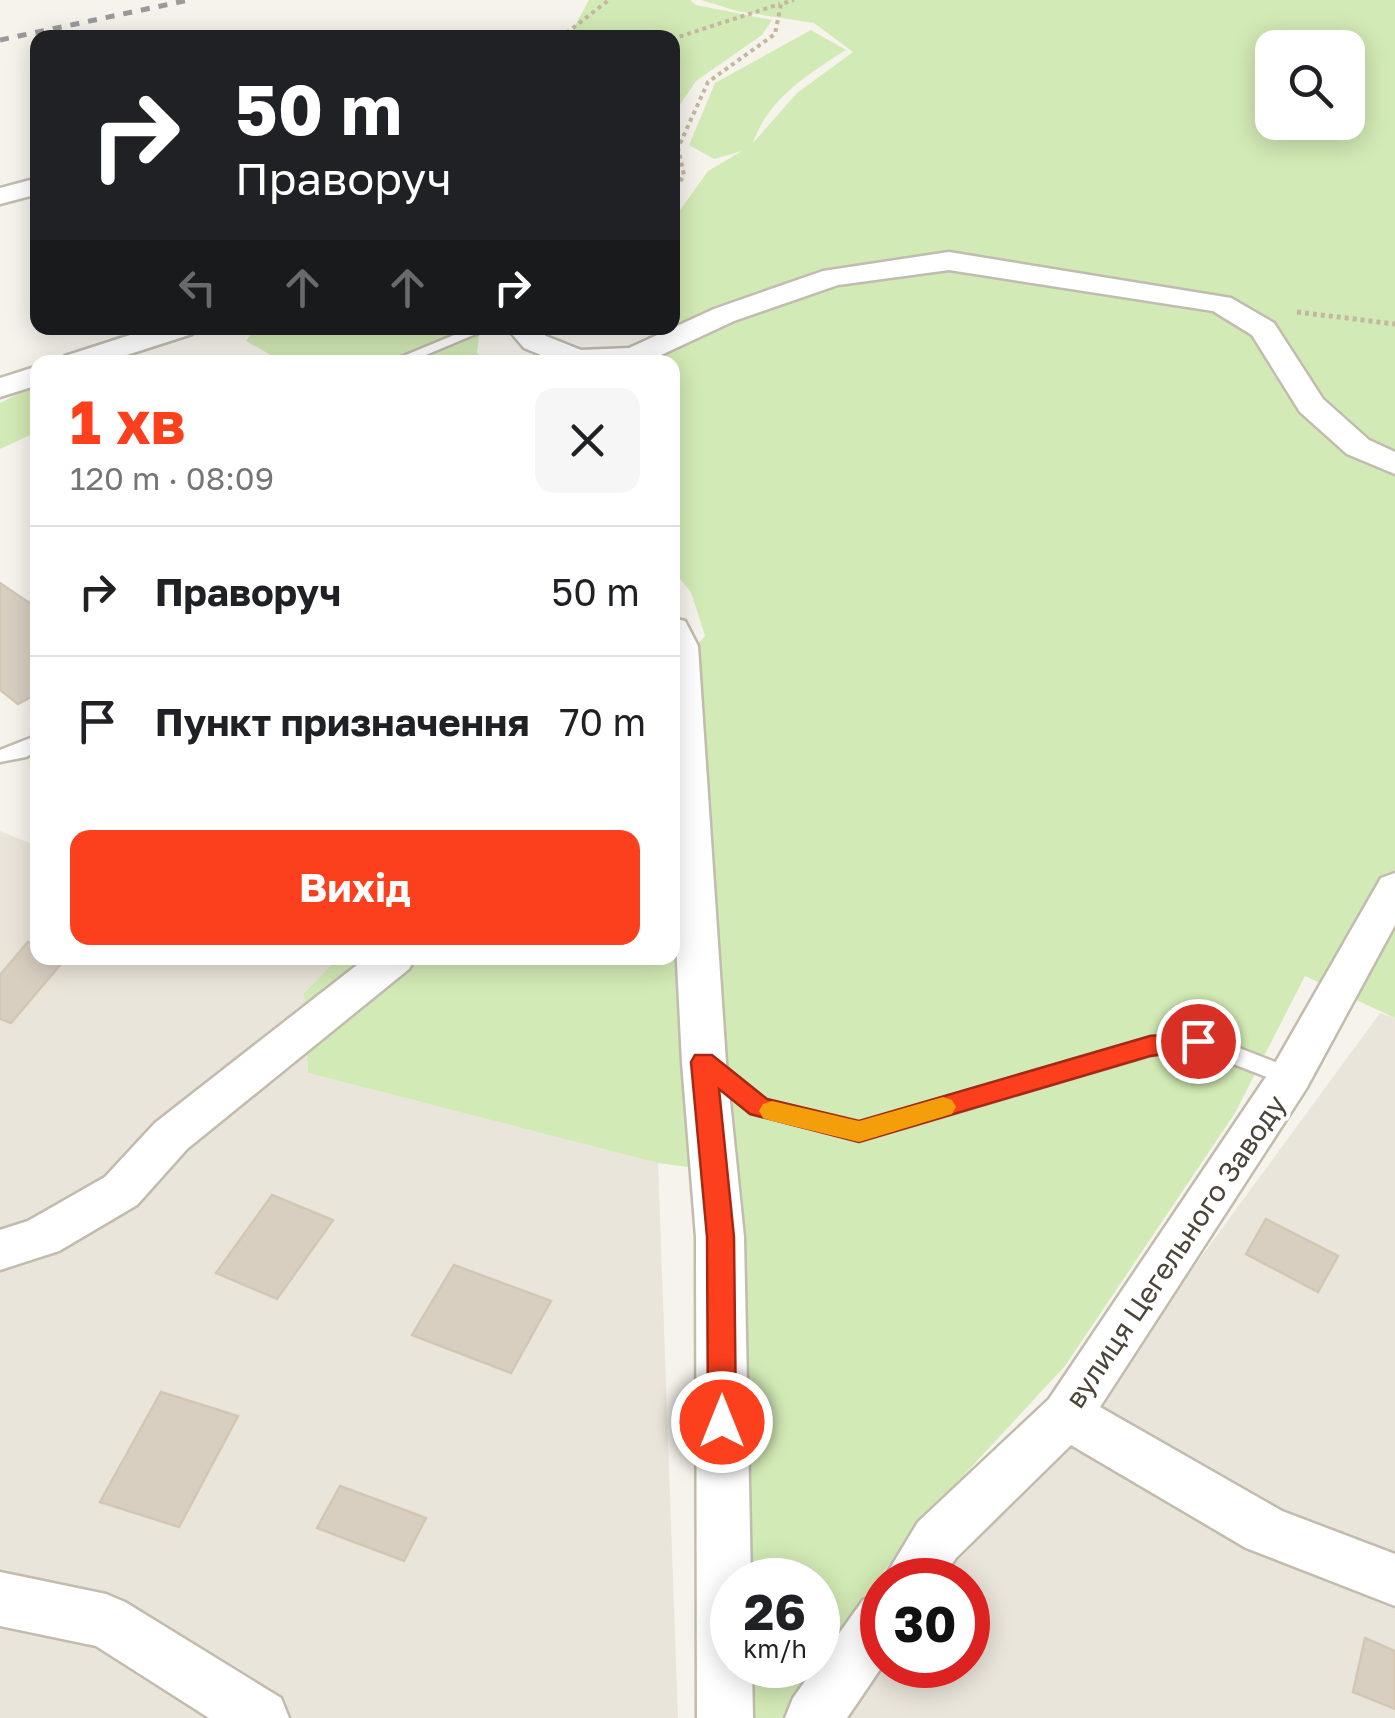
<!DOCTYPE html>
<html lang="uk">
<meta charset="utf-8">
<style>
body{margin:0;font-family:"Golos Text",sans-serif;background:#f6f6f6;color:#202124;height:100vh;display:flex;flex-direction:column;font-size:38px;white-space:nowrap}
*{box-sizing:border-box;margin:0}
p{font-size:32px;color:#757577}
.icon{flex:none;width:55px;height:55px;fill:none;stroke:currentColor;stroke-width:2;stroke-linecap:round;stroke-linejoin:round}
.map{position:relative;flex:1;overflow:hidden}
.drawer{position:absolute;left:30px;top:355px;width:650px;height:610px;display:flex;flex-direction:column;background:#fff;border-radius:20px;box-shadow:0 5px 25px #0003}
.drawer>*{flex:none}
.hud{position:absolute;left:30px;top:30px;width:650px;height:305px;border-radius:20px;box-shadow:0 5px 25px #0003;background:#202124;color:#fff;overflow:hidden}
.buttons{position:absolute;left:1255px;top:30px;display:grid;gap:20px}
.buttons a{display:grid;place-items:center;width:110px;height:110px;border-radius:20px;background:#fff;box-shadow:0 5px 25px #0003;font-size:50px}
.speed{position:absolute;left:710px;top:1558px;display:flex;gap:20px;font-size:50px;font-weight:700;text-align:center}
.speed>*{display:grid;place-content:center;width:130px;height:130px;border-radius:50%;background:#fff;box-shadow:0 5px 25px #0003;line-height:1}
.speed small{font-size:25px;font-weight:400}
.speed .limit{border:15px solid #d22;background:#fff;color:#111}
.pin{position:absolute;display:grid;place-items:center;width:85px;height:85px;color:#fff;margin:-42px;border:5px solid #fff;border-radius:50%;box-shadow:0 2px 10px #0007}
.me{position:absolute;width:110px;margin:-55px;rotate:0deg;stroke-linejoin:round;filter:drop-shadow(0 0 8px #0008)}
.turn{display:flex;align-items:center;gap:35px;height:210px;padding:0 40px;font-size:45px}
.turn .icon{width:130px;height:130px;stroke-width:2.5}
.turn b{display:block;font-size:70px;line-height:85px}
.lanes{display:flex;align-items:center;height:95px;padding:0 40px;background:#0003;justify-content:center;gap:50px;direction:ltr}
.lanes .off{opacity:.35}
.round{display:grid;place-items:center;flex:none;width:105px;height:105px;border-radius:20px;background:#f6f6f6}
.head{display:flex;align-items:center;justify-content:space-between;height:170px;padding:0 40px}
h1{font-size:60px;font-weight:700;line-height:75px;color:#fc3f1d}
.cta{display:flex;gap:20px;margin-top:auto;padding:20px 40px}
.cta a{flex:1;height:115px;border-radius:20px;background:#fc3f1d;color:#fff;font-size:40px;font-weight:700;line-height:115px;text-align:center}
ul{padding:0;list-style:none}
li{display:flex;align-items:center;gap:30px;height:130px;padding:0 40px;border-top:2px solid #e0e0e0}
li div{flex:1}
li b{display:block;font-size:38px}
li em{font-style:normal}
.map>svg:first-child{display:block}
.residential{fill:#eae5da}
.green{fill:#d2eab5;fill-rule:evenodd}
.building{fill:#d8cfc1;stroke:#d3c7b4;stroke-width:2.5}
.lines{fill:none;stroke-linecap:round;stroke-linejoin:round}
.service-casing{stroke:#c2bbae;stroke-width:5}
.minor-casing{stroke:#c2bbae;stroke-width:5}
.path-far1{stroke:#c4b79f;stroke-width:4;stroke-dasharray:4 4;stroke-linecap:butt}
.path{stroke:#c4b79f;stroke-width:5;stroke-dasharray:4 4;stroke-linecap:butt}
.service{fill:#fff;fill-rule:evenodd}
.minor{fill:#fff;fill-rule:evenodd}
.rail{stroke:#9a9a9a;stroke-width:5;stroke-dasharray:9 9;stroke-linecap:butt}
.route{fill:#fc3f1d;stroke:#a42913;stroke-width:2.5}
.slow{fill:#f59e0b}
.labels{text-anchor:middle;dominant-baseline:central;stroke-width:8;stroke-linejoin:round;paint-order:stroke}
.street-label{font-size:28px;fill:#4b4439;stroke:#fff}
</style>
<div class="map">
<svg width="1395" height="1718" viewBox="0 0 1395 1718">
<rect width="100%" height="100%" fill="#f6f3ec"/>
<path class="residential" d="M0,831L37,846L38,958H338L304,993L308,1073L658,1163L678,1718H0Z
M1380,1013L1395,1018V1718H845L882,1665H968V1580H940L1059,1451Z"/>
<path class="green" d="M589,0H690L696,5L772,20L762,35L696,81L673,115L672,38L569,37Z
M701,0H1395V1018L1305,976L1235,1113L1065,1366L912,1531L783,1718H752L750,1665H818V1580H748L733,1173L658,1163L308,1073L304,993L338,958H672L673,673L705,636L691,592L673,571L672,362H645L683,341L673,318V220L708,171L742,151L714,159L689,145L715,83L811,30L846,50C808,74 768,99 753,143L797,93L853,52L814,23L737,11ZM1272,48H1348V122H1272Z
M256,328H480L477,353L486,362H272L269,354L246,341Z
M37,384V432L0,449V403Z"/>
<path class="building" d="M0,583L38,609V693L18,704L0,690Z
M28,942L38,945V958H66L11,1023L0,1019V975Z
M272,1195L333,1220L277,1299L216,1273Z
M1266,1219L1338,1256L1318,1292L1246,1254Z
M454,1265L551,1301L511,1373L412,1335Z
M161,1392L238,1416L179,1527L100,1502Z
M340,1486L426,1518L404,1561L317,1528Z
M1365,1638L1395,1651V1709L1353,1692Z"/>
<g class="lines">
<g class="service-casing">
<path id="service" d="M471,328H490L409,362H389Z
M38,735V750L26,757L0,762V750Z
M1198,1032L1298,1071L1301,1077L1298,1083L1290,1086L1197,1050L1151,1055L859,1141L751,1113L698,1066L701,1060L709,1057L717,1060L766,1100L859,1123L1151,1037Z"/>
</g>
<g class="minor-casing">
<path id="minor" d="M38,178V194L0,204V188Z
M949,252L1231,298L1274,323L1323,399L1369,440L1395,452V474L1347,454L1300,412L1252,335L1213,311L949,270L838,285L734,321L646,362H558L524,348L507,328H538L546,336L581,350L629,348L714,309L823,271Z
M152,328H196L192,334L105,362H61L65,356Z
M38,366V385L0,397V378Z
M672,618L685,621L698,646L726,1062L744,1237L751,1580H732V1665H752L753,1718H697L696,1237L682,1062L672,863Z
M1395,873V925L1306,1089L1100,1407L1282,1511L1395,1554V1606L1246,1548L1071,1445L956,1558L941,1580H883L918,1522L1049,1399L1274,1065L1381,878Z
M366,958H415L409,969L187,1149L137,1205L59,1251L0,1270V1230L28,1221L105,1177L155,1123Z
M0,1572L106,1594L125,1602L281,1698L289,1718H209L96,1646L0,1626Z
M882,1592L883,1665L847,1718H785L793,1698L863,1600Z"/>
</g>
<path class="path-far1" d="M560,38L609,0
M672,39L780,4
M672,195L684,175L678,148L708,82L775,34L781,4L794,0"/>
<path class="path" d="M1297,312L1395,324"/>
<use href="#service" class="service"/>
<use href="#minor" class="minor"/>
<path class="rail" d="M0,40L189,0"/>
</g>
<path class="route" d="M1198,1032L1207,1034L1210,1041L1207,1048L1150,1056L859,1142L750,1114L719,1089L734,1237L736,1422L732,1431L722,1435L712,1431L708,1422L707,1237L691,1062L695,1055H712L767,1099L859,1121L1150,1036Z"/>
<path class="slow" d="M943,1097L952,1100L956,1107L952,1114L859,1142L772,1121L763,1118L759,1111L763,1104L772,1101L859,1121Z"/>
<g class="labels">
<g class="street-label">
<text transform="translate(1175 1251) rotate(-56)">вулиця Цегельного Заводу</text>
</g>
</g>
</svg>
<div class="buttons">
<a><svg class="icon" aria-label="search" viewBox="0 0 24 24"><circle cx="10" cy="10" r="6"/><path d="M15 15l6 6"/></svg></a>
</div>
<div class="speed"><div>26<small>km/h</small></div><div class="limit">30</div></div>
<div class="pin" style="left:1198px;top:1041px;background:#d93025"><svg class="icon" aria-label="arrive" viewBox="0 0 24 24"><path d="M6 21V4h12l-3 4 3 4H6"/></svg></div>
<svg class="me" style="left:722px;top:1422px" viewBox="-20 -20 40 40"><circle r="17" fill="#fc3f1d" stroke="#fff" stroke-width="3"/><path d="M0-11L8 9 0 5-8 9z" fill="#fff"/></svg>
<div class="hud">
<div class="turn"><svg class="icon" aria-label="right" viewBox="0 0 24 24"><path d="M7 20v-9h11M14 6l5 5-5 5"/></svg><div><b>50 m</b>Праворуч</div></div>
<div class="lanes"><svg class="icon off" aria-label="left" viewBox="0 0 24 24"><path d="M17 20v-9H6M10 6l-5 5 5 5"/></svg><svg class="icon off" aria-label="ahead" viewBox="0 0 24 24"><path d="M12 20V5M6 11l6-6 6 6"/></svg><svg class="icon off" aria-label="ahead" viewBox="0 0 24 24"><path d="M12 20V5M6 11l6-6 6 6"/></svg><svg class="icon" aria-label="right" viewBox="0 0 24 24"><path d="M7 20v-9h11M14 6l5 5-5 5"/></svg></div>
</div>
<section class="drawer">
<div class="head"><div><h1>1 хв</h1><p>120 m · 08:09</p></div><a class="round"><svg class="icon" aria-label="close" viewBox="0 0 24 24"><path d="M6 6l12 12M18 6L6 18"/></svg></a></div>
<ul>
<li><svg class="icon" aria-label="right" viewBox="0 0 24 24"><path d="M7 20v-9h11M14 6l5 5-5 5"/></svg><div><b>Праворуч</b></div><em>50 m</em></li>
<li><svg class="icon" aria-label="arrive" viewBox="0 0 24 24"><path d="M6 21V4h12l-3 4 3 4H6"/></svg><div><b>Пункт призначення</b></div><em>70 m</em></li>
</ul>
<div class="cta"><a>Вихід</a></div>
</section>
</div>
